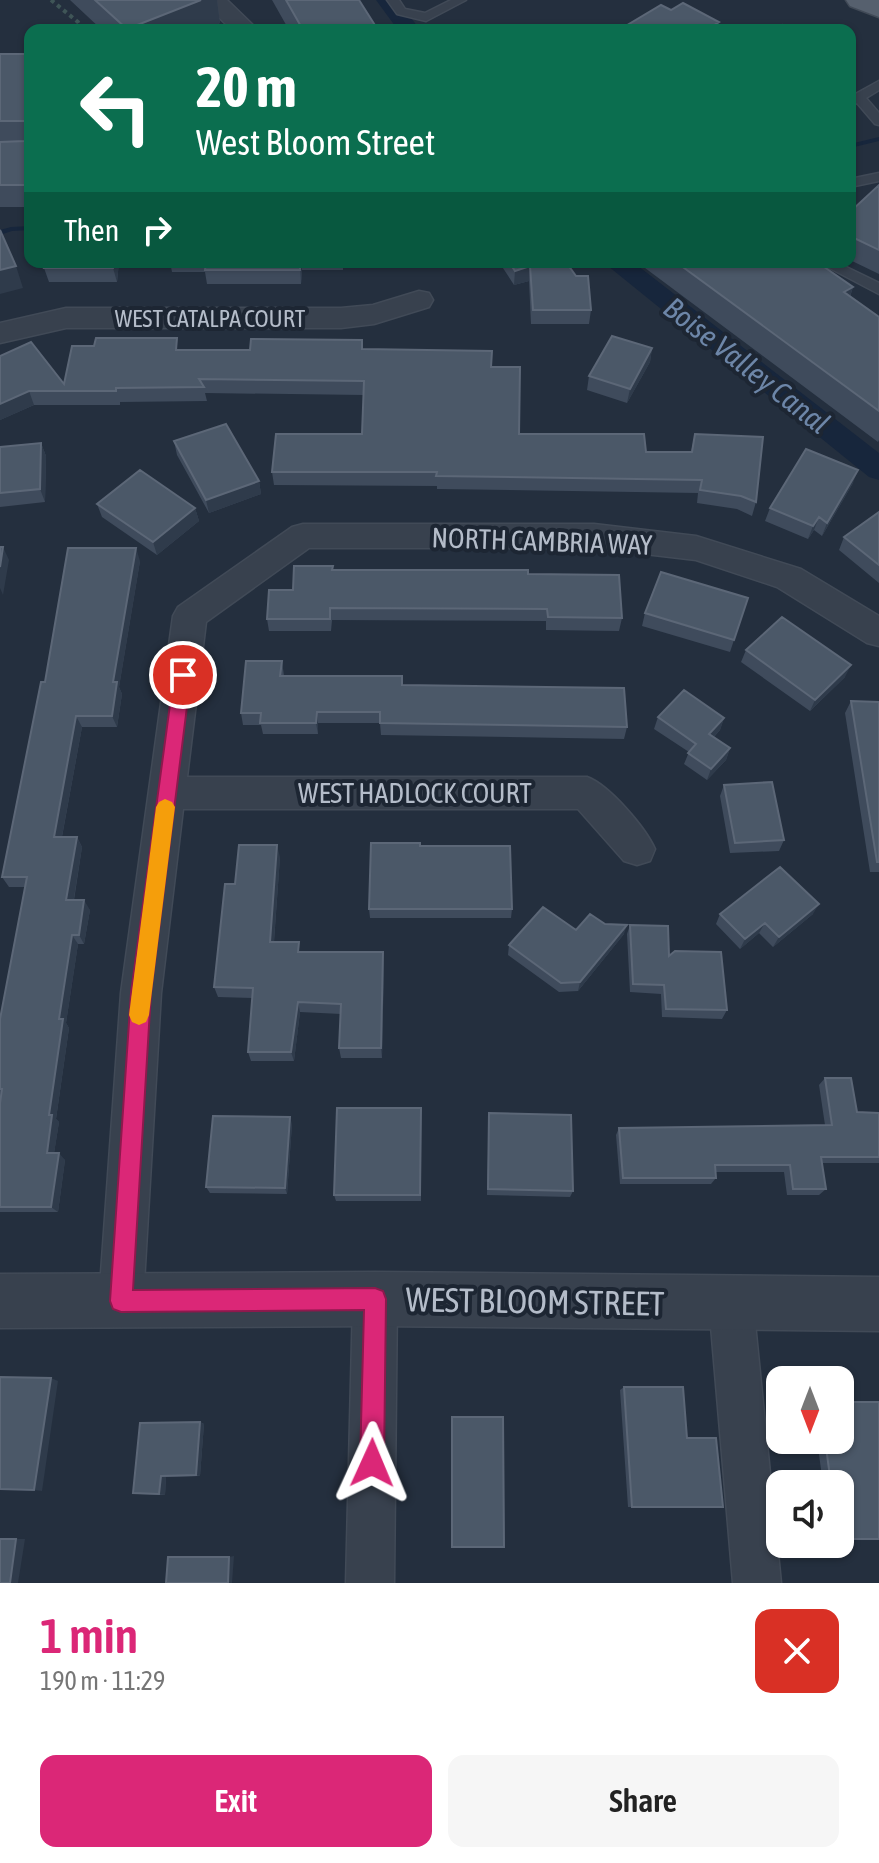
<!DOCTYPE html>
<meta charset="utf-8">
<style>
body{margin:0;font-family:"Asap Condensed",sans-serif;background:#f6f6f6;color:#222;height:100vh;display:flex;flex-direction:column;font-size:30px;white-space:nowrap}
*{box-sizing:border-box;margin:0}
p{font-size:26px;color:#767676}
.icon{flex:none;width:44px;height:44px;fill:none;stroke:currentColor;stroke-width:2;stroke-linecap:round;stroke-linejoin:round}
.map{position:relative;height:1583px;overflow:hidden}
.drawer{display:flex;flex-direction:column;background:#fff;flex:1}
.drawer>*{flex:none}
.guide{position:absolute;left:24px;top:24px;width:832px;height:244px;border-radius:16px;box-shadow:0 2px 6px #0004;background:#0b6e4f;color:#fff;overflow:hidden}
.needle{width:52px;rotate:180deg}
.buttons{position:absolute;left:766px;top:1366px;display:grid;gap:16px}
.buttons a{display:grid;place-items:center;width:88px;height:88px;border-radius:16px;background:#fff;box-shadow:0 2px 6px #0004;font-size:40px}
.pin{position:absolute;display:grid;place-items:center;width:68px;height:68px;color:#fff;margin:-34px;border:4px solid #fff;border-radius:50%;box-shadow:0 2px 8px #0007}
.me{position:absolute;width:88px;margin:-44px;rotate:1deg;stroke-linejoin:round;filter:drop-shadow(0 0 6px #0008)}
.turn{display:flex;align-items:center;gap:28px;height:168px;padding:0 40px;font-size:36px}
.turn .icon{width:104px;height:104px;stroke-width:2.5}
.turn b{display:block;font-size:56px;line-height:68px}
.then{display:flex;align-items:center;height:76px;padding:0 40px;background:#0003;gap:16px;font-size:30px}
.round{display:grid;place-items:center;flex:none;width:84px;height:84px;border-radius:16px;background:#f6f6f6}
.summary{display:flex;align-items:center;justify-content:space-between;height:136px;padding:0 40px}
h1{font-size:48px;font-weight:600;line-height:60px;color:#db2777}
.primary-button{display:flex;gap:16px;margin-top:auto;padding:16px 40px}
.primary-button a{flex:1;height:92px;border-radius:16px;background:#db2777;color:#fff;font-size:32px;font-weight:600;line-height:92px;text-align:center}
.primary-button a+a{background:#f6f6f6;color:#222}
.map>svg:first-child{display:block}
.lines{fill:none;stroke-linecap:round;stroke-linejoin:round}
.stream{fill:#17263c;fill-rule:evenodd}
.canal{fill:#17263c;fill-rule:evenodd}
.service-casing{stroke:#414a57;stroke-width:3}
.minor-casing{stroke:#414a57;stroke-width:3}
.tertiary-casing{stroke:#414a57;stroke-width:3}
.primary-casing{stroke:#414a57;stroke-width:3}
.path{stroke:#3f5557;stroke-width:4;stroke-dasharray:4 4;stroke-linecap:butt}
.service{fill:#38414e;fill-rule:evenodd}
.minor{fill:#38414e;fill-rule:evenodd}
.tertiary{fill:#38414e;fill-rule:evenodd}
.primary{fill:#56606e;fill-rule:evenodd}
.wall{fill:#3f4b5c}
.shaded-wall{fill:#2f3b4b}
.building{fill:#4b5868;stroke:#5c6777;stroke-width:2}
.route{fill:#db2777;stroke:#8e194d;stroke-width:2}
.slow{fill:#f59e0b}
.labels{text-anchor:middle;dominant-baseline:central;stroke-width:8;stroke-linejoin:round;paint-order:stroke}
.far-street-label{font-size:24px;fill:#b4bcc9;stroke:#1d2633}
.street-label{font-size:28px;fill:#b4bcc9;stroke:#1d2633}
.water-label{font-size:30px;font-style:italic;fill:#6d86a8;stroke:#1d2633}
.near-street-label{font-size:34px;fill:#b4bcc9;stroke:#1d2633}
</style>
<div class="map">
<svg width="879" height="1583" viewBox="0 0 879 1583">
<rect width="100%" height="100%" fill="#242f3e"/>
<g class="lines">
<path class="stream" d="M879,137V141L850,148V144Z
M30,226V230L12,231L0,235V230L11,227Z"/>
<path class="canal" d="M376,0H398L420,30H398Z
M603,262H633L879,453V480L869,477Z"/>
<g class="service-casing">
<path id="service" d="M387,0H399L405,9L425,13L451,0H466L426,21L397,14Z
M879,81V90L866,98L879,113V125L875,124L857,103L850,106V97Z
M879,173V181L850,187V179Z
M818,262H836L879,283V294Z"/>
</g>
<g class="minor-casing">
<path id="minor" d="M201,0H227L258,30H232Z
M419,291L429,293L433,300L429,307L374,324L341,328H66L0,343V323L66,308H341L373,305Z
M303,524H594L696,536L801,569L879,616V646L867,643L777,587L696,560L594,548H309L206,622L187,777H587C609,785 645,827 655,849L650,861L637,865L624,861L578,809H183L161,993L143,1301L137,1317L121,1323L105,1317L99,1301L121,993L173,616L178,607L292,527Z
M375,1277L391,1283L397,1299L394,1583H346L353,1299L359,1283Z
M731,1281L747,1287L753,1303L781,1583H733L709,1303L715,1287Z"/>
</g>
<g class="tertiary-casing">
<path id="tertiary" d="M375,1272L879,1277V1331L375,1326L0,1328V1274Z"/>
</g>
<g class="primary-casing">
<path id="primary" d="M846,0H879V17L850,6Z"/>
</g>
<path class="path" d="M51,0L78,22L83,30"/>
<use href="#service" class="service"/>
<use href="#minor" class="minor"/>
<use href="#tertiary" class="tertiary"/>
<use href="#primary" class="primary"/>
</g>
<path class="wall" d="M70,0H217L220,23L203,30H102Z
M272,0H359L378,30H289Z
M0,54H30V207H0Z
M879,185V274L850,260V212Z
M119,262L117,282H49L44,268Z
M170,262H372L343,263V270H302L301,284H207L205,272H172Z
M499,262H566L591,310L589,324H531L529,281L514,285Z
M637,262H817L853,287L850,297L879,317V440L878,442Z
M652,348L650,362L627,403L587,390L589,376Z
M363,349L491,367L519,434L646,452H691L695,434L756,502L752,516L737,509L697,503L698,493L437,489V486L274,485L272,472L362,434L364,395L205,393L207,401L120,402V405H34L0,420V356L64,384L180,350Z
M174,441L259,481L261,494L209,513L177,455Z
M41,443L46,456L45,502L0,507V447Z
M853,483L822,536L814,530L808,539L765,521L770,508Z
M97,504L195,508L199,521L157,555L102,517Z
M879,512V583L839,550L844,537Z
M140,561L119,687L122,694L117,727H82L62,837H77L82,847L74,900L90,910L84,944H78L66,1023L69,1028L56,1119L59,1122L54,1153L65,1160L58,1212H0V1103L1,1096H0V1019L25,887H9L2,877L45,682Z
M333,570L528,574L622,618L619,631L546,630V621L332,620L331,631H269L267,619L293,590Z
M748,598L730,652L642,626L645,613Z
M746,650L845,677L810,711L741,662Z
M282,661L284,676L403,685L627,727L624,739L381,735L380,723H318V734H263L261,725H243L241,713Z
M851,701L879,702V872H870L845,713Z
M658,717L724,718L720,730L714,737L730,748L726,760L707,780L684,764L689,752L654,729Z
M724,785L784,840L779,851L730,853L720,796Z
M420,846L512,909L511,918H370L369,909Z
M280,857L274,942L301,952L384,963L382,1058H341L339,1048L341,1014L300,1012L294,1061H251L248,1052L252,998L218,997L214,987L235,884Z
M720,914H813L773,947L759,933L740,949L716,924Z
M605,924L624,934L578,991L559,992L508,955L509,945Z
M630,925L669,956L727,1010L722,1019L662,1017L661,994L630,992L627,934Z
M825,1078L857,1112H879V1163H822L826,1189L819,1195H787L784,1172H715L716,1178L711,1184H620L616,1135L619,1128L825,1125L819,1085Z
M421,1108V1201H336L334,1195Z
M489,1113L573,1191L570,1197L487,1195Z
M292,1124L287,1194L210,1193L206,1187Z
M624,1387L687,1438L717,1507H628L620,1390Z
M200,1422L204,1424L200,1476L166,1477L165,1495L139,1494Z
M817,1440H840V1484H823Z"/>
<path class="shaded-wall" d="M201,0H217L220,23L203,30H127Z
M719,22L718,30H706Z
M114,262H119L117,282L113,268Z
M300,262H301L302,270L301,284Z
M16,266L23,288L0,294V270Z
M530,266L529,281L514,285L515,271Z
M853,287L844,313V292Z
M652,348L650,362L627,403L630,389Z
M29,391L34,405L0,420V404Z
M41,443L46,456L45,502L40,489Z
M858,470L853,483L822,536L827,523Z
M259,481L261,494L209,513L206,500Z
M195,508L199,521L157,555L153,542Z
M819,517L814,530L808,539L813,526Z
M3,547L9,560L3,595L0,588V567Z
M136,548L140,561L119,687L122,694L117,727L112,716L113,682Z
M851,665L845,677L810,711L815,700Z
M317,712L318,723V734L316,723Z
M76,716L82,727L60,847L54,837Z
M724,718L720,730L706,745L709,734Z
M730,748L726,760L707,780L711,769Z
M77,837L82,847L72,910L66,900Z
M277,845L280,857L273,953L270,942Z
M84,900L90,910L84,944L79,935Z
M819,904L813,914L773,947L779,937Z
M765,923L759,933L740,949L745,939Z
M627,925L624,934L578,991L580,982Z
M72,935L78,944L66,1023L69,1028L56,1119L59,1122L53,1160L47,1153L49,1115L59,1019Z
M383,952L384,963L382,1058L381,1048Z
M298,1002L300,1012L294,1061L291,1052Z
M290,1117L292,1124L287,1194L285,1188Z
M59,1153L65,1160L58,1212L51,1207Z
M51,1378L58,1381L42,1491L34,1490Z
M200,1422L204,1424L200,1476L196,1475Z
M161,1476L166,1477L165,1495L159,1494Z
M16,1539H25L18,1583H10Z
M234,1556L232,1583H228L229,1557Z"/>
<path class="building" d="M95,0H201L127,29Z
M286,0H359L378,30H303Z
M683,3L719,22L706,30H619L661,5L671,10Z
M783,25L792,30H776Z
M0,54H30V121H0Z
M30,129V185H0V142L25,141L26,130Z
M879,185V250L850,236V212Z
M0,230L16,266L0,270Z
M46,262H114L113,268H44Z
M206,262H300V270H205Z
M509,262H566L576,276H588L591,310H533L530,266L515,271Z
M676,262H817L853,287L844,292L879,317V411Z
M612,336L652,348L630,389L589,376Z
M96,338H177L176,350H250L251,339L362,340V349L492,351L491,367H520L519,434H644L646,452H692L695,434L763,437L756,502L741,496L700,490L702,480L436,476L437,472H272L276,434H362L364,381L199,379L204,387L116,388V391H29L0,404V356L31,342L64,384L72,346H94Z
M226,424L259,481L206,500L174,441Z
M41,443L40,489L0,493V447Z
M806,449L858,470L827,523L819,517L813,526L770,508Z
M140,470L195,508L153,542L97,504Z
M879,512V565L844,537Z
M0,547H3L0,567Z
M68,548H136L113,682H117L112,716H76L54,837H77L66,900H84L79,935H72L59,1019H63L49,1115H52L47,1153H59L51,1207H0V1103L2,1089H0V1019L27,877H2L41,682H45Z
M294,566H333L332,570H528V574L619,575L622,618L548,617L547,609L330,608V619H267L269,590H293Z
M661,572L748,598L734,640L645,613Z
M782,617L851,665L815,700L746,650Z
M246,661H282L280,676H402V685L624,688L627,727L380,723V712H317L316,723H260L261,713H241Z
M684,690L724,718L709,734L730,748L711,769L688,753L696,744L658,717Z
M851,701L879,702V862H877Z
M772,782L784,840L735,843L724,785Z
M371,843H420V846H510L512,909H369Z
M239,845H277L270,942H299L298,952H383L381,1048H339L341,1004L298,1002L291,1052H248L253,988L214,987L225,884H235Z
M780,867L819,904L779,937L765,923L745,939L720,914Z
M543,907L576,930L590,914L605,924L627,925L580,982L561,983L509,945Z
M630,925L668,926L669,956L675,951L721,952L727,1010L666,1009L664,985L633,984Z
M825,1078H851L857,1112L879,1113V1157H821L826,1189H793L790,1165H715L716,1178H623L619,1128L832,1125Z
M337,1108H421L420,1195H334Z
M489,1113L571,1115L573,1191L488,1189Z
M213,1116L290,1117L285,1188L206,1187Z
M0,1377L51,1378L34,1490L0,1489Z
M624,1387H683L687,1438H716L723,1507H632Z
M840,1402H879V1539H840V1484H831L825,1440H840Z
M452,1417H503L504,1547H452Z
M200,1422L196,1475L161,1476L159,1494L133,1493L140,1423Z
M0,1539H16L10,1583H0Z
M168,1557H229L228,1583H166Z"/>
<path class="route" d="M183,668L191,675L151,993L133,1290L375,1288L383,1291L386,1299L384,1463L380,1471L372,1474L364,1471L360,1463L364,1310L121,1312L113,1309L110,1301L131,993L174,675Z"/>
<path class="slow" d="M165,799L172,802L175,807L149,1015L146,1022L139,1025L132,1022L129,1015L156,807L159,802Z"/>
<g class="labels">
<g class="far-street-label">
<text x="210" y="318">WEST CATALPA COURT</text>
</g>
<g class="street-label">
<text transform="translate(542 541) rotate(2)">NORTH CAMBRIA WAY</text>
<text x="415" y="793">WEST HADLOCK COURT</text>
</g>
<g class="water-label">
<text transform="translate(747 365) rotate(38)">Boise Valley Canal</text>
</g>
<g class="near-street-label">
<text transform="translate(535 1301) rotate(1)">WEST BLOOM STREET</text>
</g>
</g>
</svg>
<div class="buttons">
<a><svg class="needle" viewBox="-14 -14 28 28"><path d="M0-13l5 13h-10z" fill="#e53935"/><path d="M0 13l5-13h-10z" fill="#767676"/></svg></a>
<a><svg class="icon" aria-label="sound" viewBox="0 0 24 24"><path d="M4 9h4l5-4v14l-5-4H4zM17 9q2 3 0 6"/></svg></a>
</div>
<div class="pin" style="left:183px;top:675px;background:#d93025"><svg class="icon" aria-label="arrive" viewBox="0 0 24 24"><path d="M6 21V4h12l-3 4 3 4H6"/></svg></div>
<svg class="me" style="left:372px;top:1463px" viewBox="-20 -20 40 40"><path d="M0-17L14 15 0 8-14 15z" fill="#db2777" stroke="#fff" stroke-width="4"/></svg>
<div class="guide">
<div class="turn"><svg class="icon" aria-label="left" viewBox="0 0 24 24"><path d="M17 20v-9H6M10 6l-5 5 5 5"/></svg><div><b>20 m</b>West Bloom Street</div></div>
<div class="then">Then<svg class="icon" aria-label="right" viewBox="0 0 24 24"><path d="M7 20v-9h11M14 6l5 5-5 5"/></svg></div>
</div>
</div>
<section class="drawer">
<div class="summary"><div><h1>1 min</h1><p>190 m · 11:29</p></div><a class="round" style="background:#d93025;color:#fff"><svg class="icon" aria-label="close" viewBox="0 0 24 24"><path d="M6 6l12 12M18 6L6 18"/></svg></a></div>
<div class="primary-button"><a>Exit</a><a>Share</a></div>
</section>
